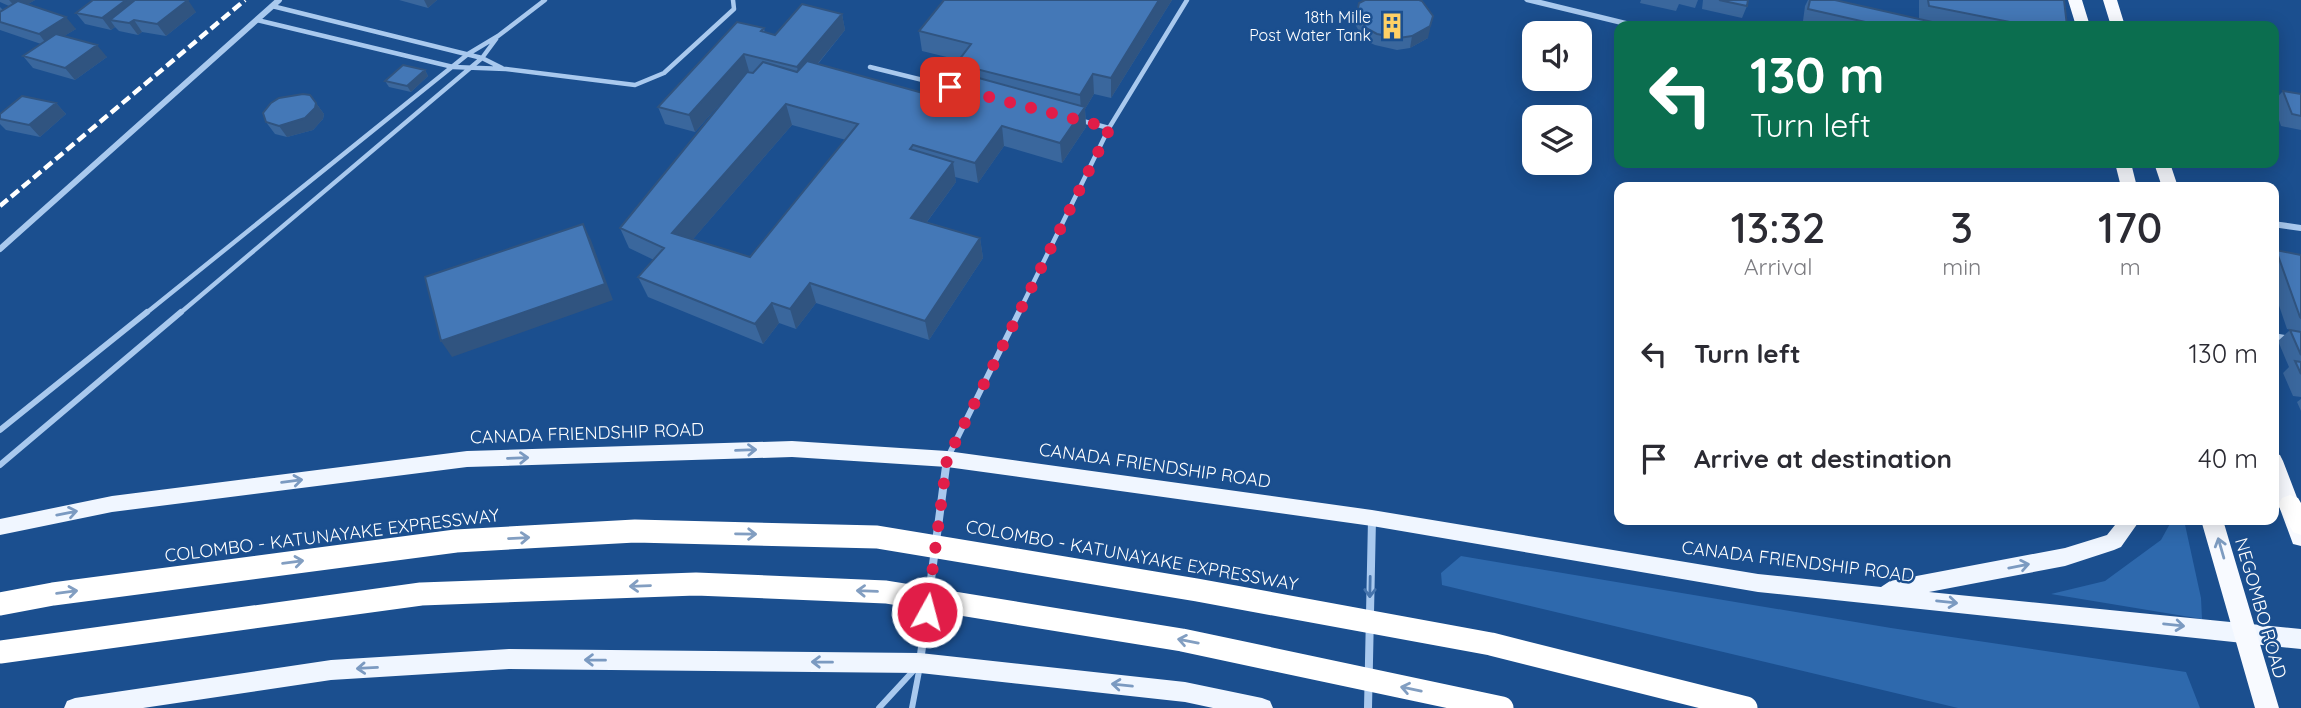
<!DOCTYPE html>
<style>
body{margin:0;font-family:Quicksand,sans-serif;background:#f7f7f7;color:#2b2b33;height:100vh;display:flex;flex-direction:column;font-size:26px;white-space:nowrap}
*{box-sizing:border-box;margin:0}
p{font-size:23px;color:#7c7c81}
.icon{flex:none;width:38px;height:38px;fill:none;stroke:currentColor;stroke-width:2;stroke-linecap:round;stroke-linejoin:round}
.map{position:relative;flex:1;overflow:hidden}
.side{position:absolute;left:1614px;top:182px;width:665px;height:343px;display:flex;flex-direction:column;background:#fff;border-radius:14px;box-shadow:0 4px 18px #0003}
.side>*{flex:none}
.top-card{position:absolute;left:1614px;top:21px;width:665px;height:147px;border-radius:14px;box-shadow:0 4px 18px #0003;background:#0b6e4f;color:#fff;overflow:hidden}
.controls{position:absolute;left:1522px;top:21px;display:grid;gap:14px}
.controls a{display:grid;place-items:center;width:70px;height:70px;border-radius:14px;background:#fff;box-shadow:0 4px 18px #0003;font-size:35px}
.pin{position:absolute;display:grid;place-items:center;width:60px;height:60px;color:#fff;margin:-30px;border-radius:14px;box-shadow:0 4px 10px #0006}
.me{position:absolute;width:77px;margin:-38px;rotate:7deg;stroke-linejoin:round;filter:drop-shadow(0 0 5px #0008)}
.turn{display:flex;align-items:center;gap:24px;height:147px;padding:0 21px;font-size:32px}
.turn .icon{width:91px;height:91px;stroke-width:2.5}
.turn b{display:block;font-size:49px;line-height:60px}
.eta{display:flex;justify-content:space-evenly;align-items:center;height:119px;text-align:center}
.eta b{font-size:42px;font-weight:600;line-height:49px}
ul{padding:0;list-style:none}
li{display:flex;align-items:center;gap:21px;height:105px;padding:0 21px}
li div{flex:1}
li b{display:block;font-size:26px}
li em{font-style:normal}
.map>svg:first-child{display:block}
.green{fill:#2e69ad}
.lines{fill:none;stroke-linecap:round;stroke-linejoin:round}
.service-far1{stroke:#a9c9ee;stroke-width:4.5}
.service{stroke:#a9c9ee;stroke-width:6}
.minor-far1{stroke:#a9c9ee;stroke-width:6}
.minor{stroke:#a9c9ee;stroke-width:8}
.tertiary{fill:#a9c9ee;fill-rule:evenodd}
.primary{fill:#f0f6ff;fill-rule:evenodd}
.trunk{fill:#f8faff;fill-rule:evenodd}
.motorway{fill:#fff;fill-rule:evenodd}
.rail{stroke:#fff;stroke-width:4.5;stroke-dasharray:10 4.5;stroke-linecap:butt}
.motorway-bridge{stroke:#fff;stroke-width:23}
.wall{fill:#3a679d;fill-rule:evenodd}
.shaded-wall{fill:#305480}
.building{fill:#4478b7;stroke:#305480;stroke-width:2;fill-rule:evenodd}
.oneway{stroke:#7b9ac1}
.oneway2{stroke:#829ec1}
.oneway3{stroke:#7e9cc1}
.oneway4{stroke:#4674ac}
.route{stroke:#e11d48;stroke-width:12;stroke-dasharray:0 21.6}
.labels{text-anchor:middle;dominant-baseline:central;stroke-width:5;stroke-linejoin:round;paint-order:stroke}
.far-poi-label{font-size:16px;fill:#fff;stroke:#1b4f8f;text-anchor:end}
.street-label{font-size:18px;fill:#fff;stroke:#1b4f8f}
</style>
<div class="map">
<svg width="2301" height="708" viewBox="0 0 2301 708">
<rect width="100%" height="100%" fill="#1b4f8f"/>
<path class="green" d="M2172,520H2184L2201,598L2202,619L2051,594L2105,581L2161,540Z
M1461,556L1891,628L2186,672L2200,708H1958L1442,585L1441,573Z"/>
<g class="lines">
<path class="service-far1" d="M272,6L482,58L502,68
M257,20L453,67L506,69L635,85L664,73L734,9L733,0
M870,67L947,86
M1079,120L1109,128
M145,314L468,54L498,36L545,0
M179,314L482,58L496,39
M1018,314L1109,128L1187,0"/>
<path class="service" d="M0,430L147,312
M948,457L1019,312
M0,465L181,312
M879,708L915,669
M912,708L920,666"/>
<path class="minor-far1" d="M2273,224L2301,228
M0,249L279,0"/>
<path class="minor" d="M2273,337L2301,342
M920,662L947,459
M1368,708L1372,519"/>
<path class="tertiary" d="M1524,0H1541L1639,24L1641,26H1625L1526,2Z"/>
<path class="primary" d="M792,441L947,451L1372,510L1758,574L1881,587L1890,581L2065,548L2107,535L2119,520H2140L2121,547L2114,550L2065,566L1929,592L2301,629V649L1758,592L1372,526L947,467L792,457L467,467L112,512L0,535V519L112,496L467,451Z
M509,649L920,653L1185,682L1262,698L1270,701L1273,708H1213L1185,702L920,673L509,669L331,680L143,708H64L67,701L75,698L331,660Z"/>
<path class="trunk" d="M2068,0H2082L2090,26H2076Z
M2103,0H2117L2125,26H2111Z
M2115,163H2131L2137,187H2121Z
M2154,163H2170L2178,187H2162Z
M2273,453L2280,455L2283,461L2301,508V546L2293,544L2273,490Z
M2201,520H2223L2279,708H2255Z"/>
<path class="motorway" d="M2290,495L2298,498L2301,503V535L2293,532L2278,505L2282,498Z"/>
<path class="rail" d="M0,206L245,0"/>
<path class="motorway-bridge" d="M0,604L53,594L456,541L635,531L877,537L1197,590L1491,644L1746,708
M0,652L421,594L696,584L886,592L1182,640L1502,708"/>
</g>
<path class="wall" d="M0,0H35L28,4L76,29L64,36L107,57L75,80L33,68L23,56L41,44L0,30V7L3,10L9,6L0,2Z
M399,0H437L428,8Z
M944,0H1172L1111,98L1094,94L1085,109L1086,127L1062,163L1004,146L978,183L955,177L956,182L927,222L980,238L983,258L929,340L816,303L796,329L779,323L763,344L648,297L638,277L654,260L629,248L620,228L733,89L695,132L665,124L658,107L764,28L765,33L775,35L842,14L845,30L818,64L934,96L957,72L956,64L959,60L922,51L919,31ZM792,125L846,140L750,257L693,239Z
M1641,0H1698L1695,8L1679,4L1676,11L1640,3Z
M1703,0H1748L1747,6L1742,18L1702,9Z
M1808,0H1835L1919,19V0H2064L2067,26H1826L1803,21L1805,6Z
M196,12L166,36L142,32L138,35L119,31L115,27L111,30L85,24L76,13Z
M1357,13L1428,38L1410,48L1397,50L1375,45L1364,40L1355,24Z
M425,70L428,76L411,92L389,87L385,81Z
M2283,91L2301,94V130L2281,126L2273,102Z
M56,103L66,114L40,137L6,130L0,124V114Z
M316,103L324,114L323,119L313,130L287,137L275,134L266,122Z
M2276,250L2301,255V332L2287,329L2273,288V253Z
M2290,330L2301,332V397L2293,396L2283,373L2289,367L2278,341Z
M2301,399V411L2297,402Z"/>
<path class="shaded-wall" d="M9,0H35L18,10Z
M126,0H145L110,20L115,27L111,30L102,18Z
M188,0L196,12L166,36L157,24Z
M424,0H437L428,8Z
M1159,0H1172L1111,98V78Z
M842,14L845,30L801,84L797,67Z
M1433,16L1428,38L1410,48L1412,36Z
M66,17L76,29L48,46L39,34Z
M134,20L142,32L138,35L129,23Z
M97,45L107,57L75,80L65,68Z
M744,54L749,71L695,132L689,115Z
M425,70L428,76L411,92L407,86Z
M1093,74L1094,94L1085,109L1086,127L1062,163L1060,143L1081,112L1080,95Z
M56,103L66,114L40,137L29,125Z
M316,103L324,114L323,119L313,130L287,137L279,126Z
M786,104L792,125L681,253L672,233Z
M1002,126L1004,146L978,183L975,163Z
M953,162L956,182L915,238L911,218Z
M583,224L591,240L613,300L452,357L441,341Z
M980,238L983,258L929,340L925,321Z
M810,283L816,303L796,329L790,309Z
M772,303L779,323L763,344L755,324Z"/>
<path class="building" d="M93,0H126L102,18L76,13Z
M135,0H188L157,24L134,20L129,23L110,20Z
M944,0H1159L1111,78L1093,74L1080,95L956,64L971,44L919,31Z
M1365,0H1419L1422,1L1433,16L1430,26L1412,36L1399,38L1377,34L1366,28L1357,13L1359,3Z
M1719,0H1748L1747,6Z
M1810,0H1835L1950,26H1883L1808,9Z
M1928,0H2064L2067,26H2030L1929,6Z
M18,1L66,17L39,34L0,22V12Z
M802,4L842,14L797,67L744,54L689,115L658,107L737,22L764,28L761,31L775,35Z
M56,34L97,45L65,68L23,56Z
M807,61L934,96L953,71L1085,107L1060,143L1002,126L975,163L913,145L910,149L953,162L911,218L980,238L925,321L810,283L790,309L772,303L755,324L638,277L664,248L620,228L747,72L753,73L763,62L797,72ZM786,104L858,124L750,257L672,233Z
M403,65L425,70L407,86L385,81Z
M2283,91L2301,94V116L2292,114Z
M303,94L310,95L316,103L315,108L305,118L279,126L266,122L263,113L271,103L279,98Z
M22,96L56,103L29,125L0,119V114Z
M583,224L605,284L441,341L425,277Z
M2276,250L2301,255V318L2300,317Z
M2290,330L2301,332V355Z
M2295,361L2301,362V374Z"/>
<defs><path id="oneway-shaft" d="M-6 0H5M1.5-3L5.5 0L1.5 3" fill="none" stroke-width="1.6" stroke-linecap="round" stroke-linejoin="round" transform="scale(1.75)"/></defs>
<g class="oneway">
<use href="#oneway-shaft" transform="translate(746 450) rotate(-2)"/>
<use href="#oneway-shaft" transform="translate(518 458) rotate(-2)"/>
<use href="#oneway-shaft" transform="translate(292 481) rotate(-7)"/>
<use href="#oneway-shaft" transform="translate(67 513) rotate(-11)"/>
<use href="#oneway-shaft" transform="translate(2019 566) rotate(-11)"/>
<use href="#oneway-shaft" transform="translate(1947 602) rotate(6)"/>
<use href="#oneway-shaft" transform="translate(2174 625) rotate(6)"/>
<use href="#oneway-shaft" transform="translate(595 660) rotate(-179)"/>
<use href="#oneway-shaft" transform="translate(822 662) rotate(-179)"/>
<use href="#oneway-shaft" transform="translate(367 668) rotate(177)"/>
<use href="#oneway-shaft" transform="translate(1122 685) rotate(-174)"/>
</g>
<g class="oneway2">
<use href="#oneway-shaft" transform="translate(746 534) rotate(1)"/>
<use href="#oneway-shaft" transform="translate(519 538) rotate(-3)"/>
<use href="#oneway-shaft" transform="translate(293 562) rotate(-7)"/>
<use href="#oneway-shaft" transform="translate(640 586) rotate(178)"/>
<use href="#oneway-shaft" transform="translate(867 591) rotate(-178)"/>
<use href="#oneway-shaft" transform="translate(67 592) rotate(-7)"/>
<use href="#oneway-shaft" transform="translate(1188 641) rotate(-169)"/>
<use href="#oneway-shaft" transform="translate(1411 689) rotate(-168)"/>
</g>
<use class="oneway3" href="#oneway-shaft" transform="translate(2221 548) rotate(-106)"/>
<use class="oneway4" href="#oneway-shaft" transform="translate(1370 587) rotate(91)"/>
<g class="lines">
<path class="route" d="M927,612L947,459L1110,128L950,87"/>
</g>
<defs>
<g id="building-bare" transform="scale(2.1)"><path d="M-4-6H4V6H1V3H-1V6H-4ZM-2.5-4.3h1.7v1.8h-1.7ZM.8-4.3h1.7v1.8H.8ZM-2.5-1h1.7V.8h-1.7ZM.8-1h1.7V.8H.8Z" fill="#ffd166" stroke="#1b4f8f" stroke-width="2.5" paint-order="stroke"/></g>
</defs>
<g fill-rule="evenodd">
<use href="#building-bare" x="1392" y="26"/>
</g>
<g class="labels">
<g class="far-poi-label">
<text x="1371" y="17">18th Mille<tspan x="1371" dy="18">Post Water Tank</tspan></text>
</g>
<g class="street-label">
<text transform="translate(587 433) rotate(-2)">CANADA FRIENDSHIP ROAD</text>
<text transform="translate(1155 465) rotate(8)">CANADA FRIENDSHIP ROAD</text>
<text transform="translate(332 535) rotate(-7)">COLOMBO - KATUNAYAKE EXPRESSWAY</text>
<text transform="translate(1132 555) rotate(10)">COLOMBO - KATUNAYAKE EXPRESSWAY</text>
<text transform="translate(1798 561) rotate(7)">CANADA FRIENDSHIP ROAD</text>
<text transform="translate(2261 608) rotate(74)">NEGOMBO ROAD</text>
</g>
</g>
</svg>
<div class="controls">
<a><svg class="icon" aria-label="sound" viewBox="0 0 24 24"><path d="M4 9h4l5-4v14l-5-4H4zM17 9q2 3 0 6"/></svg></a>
<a><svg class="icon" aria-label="layers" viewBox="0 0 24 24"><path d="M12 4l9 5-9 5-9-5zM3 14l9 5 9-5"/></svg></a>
</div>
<div class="pin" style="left:950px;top:87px;background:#d93025"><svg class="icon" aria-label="arrive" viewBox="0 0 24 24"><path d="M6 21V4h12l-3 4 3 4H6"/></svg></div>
<svg class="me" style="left:927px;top:612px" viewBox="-20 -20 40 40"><circle r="17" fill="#e11d48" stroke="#fff" stroke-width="3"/><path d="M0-11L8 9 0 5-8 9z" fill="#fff"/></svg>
<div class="top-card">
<div class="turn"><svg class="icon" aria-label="left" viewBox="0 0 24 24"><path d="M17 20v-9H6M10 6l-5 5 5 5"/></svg><div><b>130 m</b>Turn left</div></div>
</div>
<section class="side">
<div class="eta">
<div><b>13:32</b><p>Arrival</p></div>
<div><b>3</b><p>min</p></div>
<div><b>170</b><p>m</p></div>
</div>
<ul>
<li><svg class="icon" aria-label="left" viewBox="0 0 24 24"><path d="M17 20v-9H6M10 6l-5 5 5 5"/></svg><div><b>Turn left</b></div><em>130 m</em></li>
<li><svg class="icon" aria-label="arrive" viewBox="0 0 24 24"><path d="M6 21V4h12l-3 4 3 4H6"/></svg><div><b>Arrive at destination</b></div><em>40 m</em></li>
</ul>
</section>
</div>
